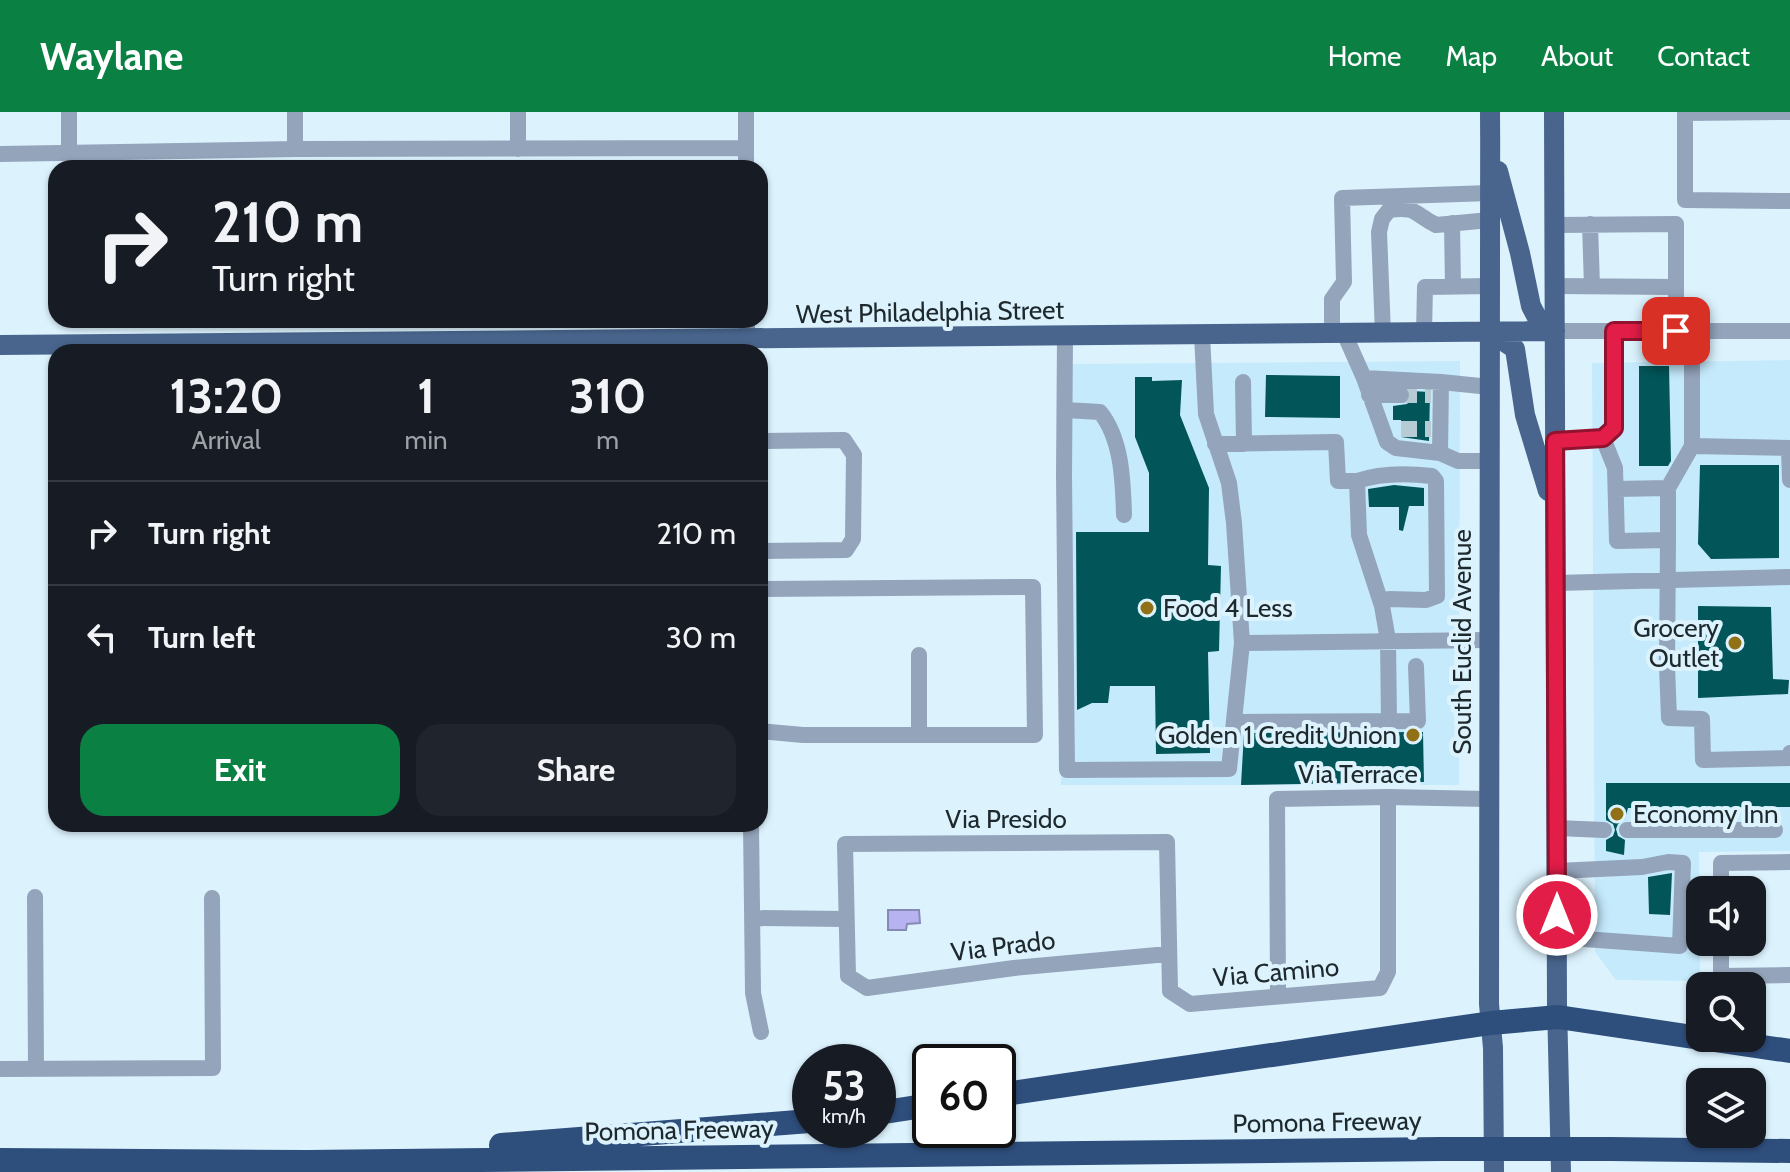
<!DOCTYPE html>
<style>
body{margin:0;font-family:Cabin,sans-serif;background:#20242c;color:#f1f3f6;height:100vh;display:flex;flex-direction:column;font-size:30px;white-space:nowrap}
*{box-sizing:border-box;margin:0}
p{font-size:26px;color:#9ea1a6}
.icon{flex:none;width:44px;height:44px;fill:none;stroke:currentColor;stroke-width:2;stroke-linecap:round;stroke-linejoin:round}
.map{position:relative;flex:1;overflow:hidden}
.panel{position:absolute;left:48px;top:232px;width:720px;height:488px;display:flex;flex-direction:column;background:#171b24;border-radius:24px;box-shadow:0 2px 6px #0004}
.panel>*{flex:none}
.top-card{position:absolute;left:48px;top:48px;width:720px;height:168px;border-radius:24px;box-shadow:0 2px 6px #0004;background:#171b24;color:#f1f3f6;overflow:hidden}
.tools{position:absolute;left:1686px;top:764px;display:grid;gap:16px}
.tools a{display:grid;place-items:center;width:80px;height:80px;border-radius:16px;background:#171b24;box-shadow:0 2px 6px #0004;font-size:40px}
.speed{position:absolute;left:792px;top:932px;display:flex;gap:16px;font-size:40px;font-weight:700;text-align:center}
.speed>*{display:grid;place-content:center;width:104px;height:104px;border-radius:50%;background:#171b24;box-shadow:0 2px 6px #0004;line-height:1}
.speed small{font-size:20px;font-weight:400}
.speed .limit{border:4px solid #111;border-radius:12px;background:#fff;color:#111}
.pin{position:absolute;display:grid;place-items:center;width:68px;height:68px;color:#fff;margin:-34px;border-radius:16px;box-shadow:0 4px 12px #0006}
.me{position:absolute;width:88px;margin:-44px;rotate:0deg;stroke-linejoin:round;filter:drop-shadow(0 0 6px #0008)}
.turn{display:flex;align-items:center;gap:28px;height:168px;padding:0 32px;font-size:36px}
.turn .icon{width:104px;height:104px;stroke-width:2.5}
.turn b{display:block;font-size:56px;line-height:68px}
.eta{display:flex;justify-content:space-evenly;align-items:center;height:136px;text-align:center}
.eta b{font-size:48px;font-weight:700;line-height:56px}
.button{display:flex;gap:16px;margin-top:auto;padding:16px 32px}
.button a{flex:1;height:92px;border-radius:24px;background:#0b8043;color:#fff;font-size:32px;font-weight:700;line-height:92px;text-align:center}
.button a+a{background:#20242c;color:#f1f3f6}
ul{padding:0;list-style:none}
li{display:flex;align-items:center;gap:24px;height:104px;padding:0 32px;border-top:2px solid #363941}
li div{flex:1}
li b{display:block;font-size:30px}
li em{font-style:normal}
header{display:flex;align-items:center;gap:48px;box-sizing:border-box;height:112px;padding:0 40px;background:#0b8043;color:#fff}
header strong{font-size:38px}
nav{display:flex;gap:44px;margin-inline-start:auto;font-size:28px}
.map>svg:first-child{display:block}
.built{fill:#c5eafc}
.water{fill:#b6b3f0;stroke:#888ab6;stroke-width:2}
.building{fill:#025559}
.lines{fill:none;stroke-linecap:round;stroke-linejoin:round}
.minor-tunnel{stroke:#b6cbd4;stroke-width:16;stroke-dasharray:16 8;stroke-linecap:butt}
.minor{stroke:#94a4bb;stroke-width:16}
.major{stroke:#49658d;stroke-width:20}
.highway{stroke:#2e4e7c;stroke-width:24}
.highway-bridge{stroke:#2e4e7c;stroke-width:24}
.route-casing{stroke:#92132f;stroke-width:20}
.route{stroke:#e11d48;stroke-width:14}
.poi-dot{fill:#917016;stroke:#dcf3fe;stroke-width:3}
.labels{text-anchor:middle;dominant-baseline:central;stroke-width:8;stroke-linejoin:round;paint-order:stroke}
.street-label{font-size:26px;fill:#1e292e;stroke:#dcf3fe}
.poi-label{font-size:26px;fill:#1e292e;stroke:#dcf3fe;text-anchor:start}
</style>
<header>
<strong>Waylane</strong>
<nav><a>Home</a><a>Map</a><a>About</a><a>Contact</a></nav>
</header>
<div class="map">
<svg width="1790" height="1060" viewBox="0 0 1790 1060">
<rect width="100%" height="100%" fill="#dcf3fe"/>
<path class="built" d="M1790,248V739L1699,740L1700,869L1616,868L1595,840L1592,251Z
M1460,249L1459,673H1061L1063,252Z"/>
<path class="water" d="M888,798H919L920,811L907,812L906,818H888Z"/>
<path class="building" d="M1639,254H1669L1671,349L1668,354H1639Z
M1266,263L1340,264V306L1265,305Z
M1135,265H1152V269L1182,268L1180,303L1209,376L1208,453L1221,454L1219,539L1208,540L1210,641L1156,642L1155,574H1110L1108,591H1092L1077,598L1076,420H1149V361L1135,325Z
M1411,279L1430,280L1429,329L1401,325V308H1393V294L1407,292L1411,288Z
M1700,353H1779V446L1711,447L1698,432Z
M1394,373L1424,376V394H1409L1403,419L1399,418V395H1369L1368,377Z
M1698,494L1771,495L1773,567L1789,568L1788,582L1698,586Z
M1423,620L1424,670L1241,673L1244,621Z
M1606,671H1790V695L1628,696L1625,707L1618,712L1616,717L1618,724L1625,728L1624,743L1606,739V728L1613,724L1615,718L1613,712L1606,708Z
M1672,761L1670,803L1649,802L1648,765Z"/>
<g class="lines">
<path class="minor-tunnel" d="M1401,283H1431
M1401,317H1431"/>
<path class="minor" d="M69,0V41
M746,0V56
M1790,0L1685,1V88L1790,89
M295,37V0
M518,37V0
M0,42L295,37L746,36
M1452,111L1453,175
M1590,112L1592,174
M1555,113L1676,112V219
M1555,174L1676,175
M747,208V240
M1555,219H1790
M1344,221L1364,266L1387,330L1396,336L1440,341L1458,349H1489
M1424,221L1425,175L1491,174
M1332,222V187L1344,170L1342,86L1490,81
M1383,222L1379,120L1382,107L1389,98C1417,94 1414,102 1436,113L1490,108
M1202,223L1206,302L1229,371L1234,411L1242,531
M1065,224L1064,363L1067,658L1229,657L1242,531L1487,528
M1364,266L1441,270
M1243,270L1244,332
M1369,283H1401
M1065,298L1100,300C1122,327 1123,370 1124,403
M1603,326L1614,316V219
M760,329L844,328L854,343L853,427L846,438L760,439
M1555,329L1603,326L1615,356L1617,429L1668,428L1667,554L1669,606L1702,607L1703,648L1789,646L1790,641
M1215,332L1336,330L1338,369H1357L1359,423L1382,494L1388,528L1389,609
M1692,334L1789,336L1790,368
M1440,341L1441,270L1490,275
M1357,369C1380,361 1407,361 1432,364L1436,369L1437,484L1426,488L1389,487
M1668,376V428
M1616,377L1668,376L1692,334V219
M1556,471L1790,465
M760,477L1033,475L1035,623H803L760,619
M919,543V622
M1234,610L1418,609L1416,554
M751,712L753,881L761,920
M1557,716L1604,718
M1627,718H1775
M1557,759L1642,755L1668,750L1683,751L1680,834L1557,825
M1721,778V751L1790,750
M35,785L36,957
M752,806L844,807
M1721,830V864L1790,863
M1168,842L1014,856L867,876L848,864L845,732L1167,730L1170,879L1190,892L1380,876L1388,860V685
M1278,883L1277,687L1388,685L1488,687
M0,957L213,956L212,786"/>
<path class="major" d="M1490,0C1492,297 1488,594 1489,892L1493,936L1494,1060
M1554,0L1557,893L1561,1060
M1498,59L1520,141L1531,194L1540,211L1555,219
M1491,221L1515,237L1525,303L1548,379
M0,233L1555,219"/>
<path class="highway" d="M1701,926L1790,939
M998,983L1491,911L1558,905L1700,926
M878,1001L930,993
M501,1033L810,1009
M1610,1037L1790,1039
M0,1048L307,1050L1441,1037"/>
<path class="highway-bridge" d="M1441,1037H1610"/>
</g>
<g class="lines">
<g class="route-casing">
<path id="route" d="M1557,803L1555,329L1603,326L1614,316V219H1676"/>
</g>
<use href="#route" class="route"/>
</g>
<g class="poi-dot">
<circle cx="1147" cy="496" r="8"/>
<circle cx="1735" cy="531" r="8"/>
<circle cx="1413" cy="623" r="8"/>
<circle cx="1617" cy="702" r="8"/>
</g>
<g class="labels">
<g class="street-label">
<text transform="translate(930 200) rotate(-1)">West Philadelphia Street</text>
<text transform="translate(1462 530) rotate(-90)">South Euclid Avenue</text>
<text x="1358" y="662">Via Terrace</text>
<text x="1006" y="707">Via Presido</text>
<text transform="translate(1003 834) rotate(-7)">Via Prado</text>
<text transform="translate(1276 860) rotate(-5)">Via Camino</text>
<text transform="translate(1327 1010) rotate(-1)">Pomona Freeway</text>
<text transform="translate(679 1018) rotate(-1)">Pomona Freeway</text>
</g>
<g class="poi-label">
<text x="1163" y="496">Food 4 Less</text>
<text x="1719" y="516" text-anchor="end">Grocery<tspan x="1719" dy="30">Outlet</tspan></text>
<text x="1397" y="623" text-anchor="end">Golden 1 Credit Union</text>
<text x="1633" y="702">Economy Inn</text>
</g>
</g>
</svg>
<div class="tools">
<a><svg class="icon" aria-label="sound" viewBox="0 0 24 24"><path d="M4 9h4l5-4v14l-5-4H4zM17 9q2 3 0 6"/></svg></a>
<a><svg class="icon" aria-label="search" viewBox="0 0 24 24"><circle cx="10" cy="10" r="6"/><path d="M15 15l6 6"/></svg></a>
<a><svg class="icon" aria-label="layers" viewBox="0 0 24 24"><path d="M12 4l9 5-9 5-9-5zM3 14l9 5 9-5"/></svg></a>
</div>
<div class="speed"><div>53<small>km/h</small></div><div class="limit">60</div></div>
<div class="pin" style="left:1676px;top:219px;background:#d93025"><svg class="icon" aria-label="arrive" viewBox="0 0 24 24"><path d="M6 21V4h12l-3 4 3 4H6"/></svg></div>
<svg class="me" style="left:1557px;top:803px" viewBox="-20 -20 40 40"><circle r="17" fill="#e11d48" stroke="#fff" stroke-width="3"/><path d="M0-11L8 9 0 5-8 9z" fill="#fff"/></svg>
<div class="top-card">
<div class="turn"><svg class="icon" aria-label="right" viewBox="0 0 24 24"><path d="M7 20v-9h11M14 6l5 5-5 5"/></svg><div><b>210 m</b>Turn right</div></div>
</div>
<section class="panel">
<div class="eta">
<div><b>13:20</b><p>Arrival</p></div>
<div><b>1</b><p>min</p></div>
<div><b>310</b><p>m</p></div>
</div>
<ul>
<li><svg class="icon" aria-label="right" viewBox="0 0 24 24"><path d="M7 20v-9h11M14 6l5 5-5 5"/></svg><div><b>Turn right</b></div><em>210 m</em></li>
<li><svg class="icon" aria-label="left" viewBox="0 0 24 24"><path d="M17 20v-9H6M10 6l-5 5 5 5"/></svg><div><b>Turn left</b></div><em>30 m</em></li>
</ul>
<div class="button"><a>Exit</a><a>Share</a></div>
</section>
</div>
